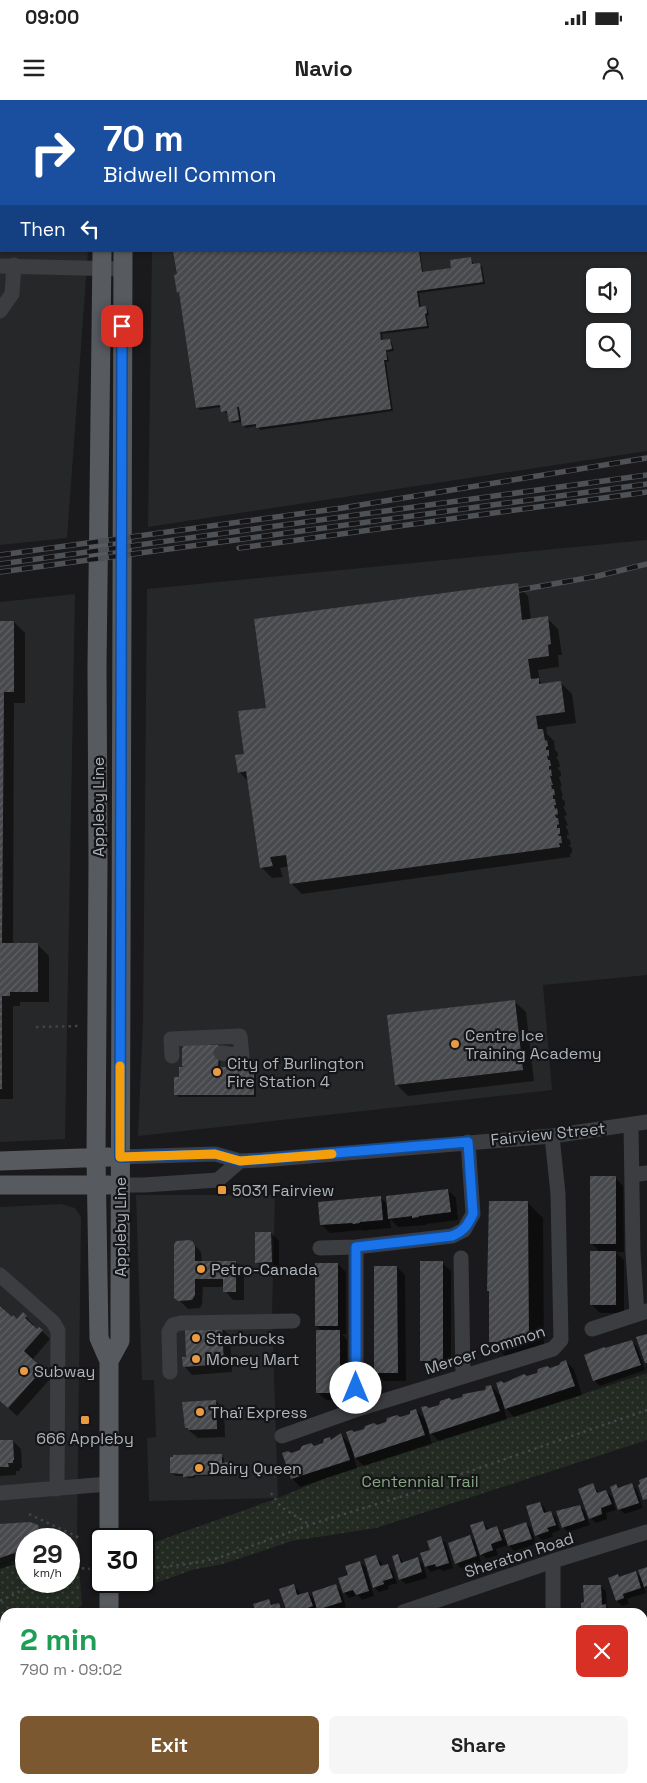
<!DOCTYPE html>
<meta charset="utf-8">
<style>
body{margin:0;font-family:"Space Grotesk",sans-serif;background:#f6f6f6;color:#222;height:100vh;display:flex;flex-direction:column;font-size:19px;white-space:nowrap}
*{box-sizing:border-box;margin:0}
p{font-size:16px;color:#767676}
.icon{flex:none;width:28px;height:28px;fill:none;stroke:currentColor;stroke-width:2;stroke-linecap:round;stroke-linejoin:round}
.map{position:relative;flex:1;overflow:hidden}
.side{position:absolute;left:0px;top:1508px;width:648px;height:176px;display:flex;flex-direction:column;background:#fff;border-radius:15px 15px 0 0;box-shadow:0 1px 4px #0004}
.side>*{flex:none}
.hud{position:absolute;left:0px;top:0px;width:648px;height:152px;box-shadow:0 1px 4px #0004;background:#1a4fa0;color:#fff;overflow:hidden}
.controls{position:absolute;left:586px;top:168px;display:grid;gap:10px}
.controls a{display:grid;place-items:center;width:45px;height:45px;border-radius:8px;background:#fff;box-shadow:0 1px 4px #0004;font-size:25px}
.speed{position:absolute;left:15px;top:1428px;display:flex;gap:10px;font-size:25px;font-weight:700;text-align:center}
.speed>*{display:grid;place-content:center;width:65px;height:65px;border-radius:50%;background:#fff;box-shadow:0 1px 4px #0004;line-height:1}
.speed small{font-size:12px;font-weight:400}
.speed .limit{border:2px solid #111;border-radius:8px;background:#fff;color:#111}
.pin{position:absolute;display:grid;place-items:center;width:42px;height:42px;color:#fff;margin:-21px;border-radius:10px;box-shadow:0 2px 8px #0006}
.me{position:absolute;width:55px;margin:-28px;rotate:0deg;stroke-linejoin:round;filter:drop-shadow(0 0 4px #0008)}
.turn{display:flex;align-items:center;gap:18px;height:105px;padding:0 20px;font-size:22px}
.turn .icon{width:65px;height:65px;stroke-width:2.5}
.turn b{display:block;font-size:35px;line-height:42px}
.then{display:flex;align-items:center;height:48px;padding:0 20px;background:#0003;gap:10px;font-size:19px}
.round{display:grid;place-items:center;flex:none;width:52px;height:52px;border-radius:8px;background:#f6f6f6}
.headline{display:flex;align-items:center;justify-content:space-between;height:85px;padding:0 20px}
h1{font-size:30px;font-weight:800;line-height:38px;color:#1e9e55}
.cta{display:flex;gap:10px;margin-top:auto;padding:10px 20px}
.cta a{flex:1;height:58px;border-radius:8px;background:#7c5831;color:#fff;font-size:20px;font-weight:800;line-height:58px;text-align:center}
.cta a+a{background:#f6f6f6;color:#222}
.status{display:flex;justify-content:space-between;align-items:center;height:35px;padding:0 25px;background:#fff;direction:ltr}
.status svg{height:14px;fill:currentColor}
header{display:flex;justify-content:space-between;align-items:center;height:65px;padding:0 20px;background:#fff;font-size:22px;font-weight:800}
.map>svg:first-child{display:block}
.built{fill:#262729;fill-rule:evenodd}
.park{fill:url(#park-dots)}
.shadow{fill:#0007}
.building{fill:url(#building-hatch)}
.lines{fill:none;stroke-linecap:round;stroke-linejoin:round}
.path{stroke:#414448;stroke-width:2.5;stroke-dasharray:2.5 4;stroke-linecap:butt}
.minor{stroke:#3b3d41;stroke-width:15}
.major{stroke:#575b60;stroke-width:19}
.rail-casing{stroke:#4e5156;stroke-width:5.5}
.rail{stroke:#151517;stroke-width:4;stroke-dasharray:11;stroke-linecap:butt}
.route-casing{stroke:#114b97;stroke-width:12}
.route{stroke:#1a73e8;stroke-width:9}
.slow{stroke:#f59e0b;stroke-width:9}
.poi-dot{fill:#eb9a44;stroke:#151517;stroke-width:2}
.labels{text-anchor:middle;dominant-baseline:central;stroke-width:4.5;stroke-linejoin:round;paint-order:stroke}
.street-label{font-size:16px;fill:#adb4bb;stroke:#151517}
.poi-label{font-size:16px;fill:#adb4bb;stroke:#151517;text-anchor:start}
.park-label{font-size:16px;fill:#88a585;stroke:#151517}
</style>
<div class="status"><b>09:00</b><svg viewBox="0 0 49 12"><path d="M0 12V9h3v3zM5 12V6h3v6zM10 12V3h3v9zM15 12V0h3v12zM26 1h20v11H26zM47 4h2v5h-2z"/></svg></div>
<header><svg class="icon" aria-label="menu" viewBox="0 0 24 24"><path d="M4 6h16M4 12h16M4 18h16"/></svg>Navio<svg class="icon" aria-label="person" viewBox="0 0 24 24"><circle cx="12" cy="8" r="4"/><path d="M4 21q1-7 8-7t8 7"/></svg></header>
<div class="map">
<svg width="647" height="1683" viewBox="0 0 647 1683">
<defs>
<pattern id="park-dots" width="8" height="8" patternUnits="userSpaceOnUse" patternTransform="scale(1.25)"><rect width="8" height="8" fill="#222a22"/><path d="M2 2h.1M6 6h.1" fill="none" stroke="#3f4640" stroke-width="1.8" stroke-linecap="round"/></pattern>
<pattern id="building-hatch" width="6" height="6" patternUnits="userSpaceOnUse" patternTransform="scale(1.25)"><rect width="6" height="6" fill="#47494c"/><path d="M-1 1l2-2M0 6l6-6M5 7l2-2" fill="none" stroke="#5f6164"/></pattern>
</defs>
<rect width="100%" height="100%" fill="#1a1a1c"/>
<path class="built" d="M0,0H78L1,1V20Z
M155,0H647V351L148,427L152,151H646V1ZM595,176H622V204H595ZM595,231H622V259H595Z
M0,23L1,151H88L67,438L0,445Z
M647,440V875L543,885L552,990L138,1036L143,922L147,489Z
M75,494L65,1039L0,1042V502Z
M136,1095H275L272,1215L278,1398L149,1401L147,1338L156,1337L154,1280H142Z
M61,1104L75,1108L81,1117L77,1438L69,1440V1439H26V1455L0,1464V1107Z"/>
<path class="park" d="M647,1273V1340L376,1428L292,1441L223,1464L192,1470L142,1488V1481H144V1446L278,1398L323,1379Z
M77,1438L82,1506L63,1512H5V1532L0,1534V1465L26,1455V1481H69V1440Z
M643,1642L647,1644V1683H631V1679H642Z"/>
<path class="shadow" d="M21,0H51V1H21Z
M0,38H1L0,131Z
M175,151H420L423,173L453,169L471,158L474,165H480L482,167L485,184L419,193L421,208L426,207L428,210L429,215L427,216L429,228L382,234L383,241L390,240L392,243L394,251L387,252L389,262H386L393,311L260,330L257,326L245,328L243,322L232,323L230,321L229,313H225L222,307L200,310L197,307L181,195L178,192V175Z
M517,485L528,496L531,520L547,518L558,529L562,555H558L559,567L538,570L540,581L543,585L561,583L572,594L576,623L546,627L547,634L554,641L555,650L558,653V657H556L559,662L560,667H558V669L561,672V676L559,677L562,686L560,687L563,696H562V699L565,701V706H563L567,715L564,716L568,725H566V728L568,730L569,735H567V738L570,740L571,745H568L572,748V753L570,754V757L302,794L291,783L289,766L280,768L283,777L272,778L261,767L249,682L239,672L245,655L267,609Z
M0,522H14L25,533V603H14L13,845H38L49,856V902H20V906H13V999H0Z
M514,901L526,912L534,981L408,996L396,984Z
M221,951L220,968H254L256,971V997H178L176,994L180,978L186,968Z
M615,1077L623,1086L624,1152H615L624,1160V1213H600L592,1205L600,1152L592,1144Z
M448,1090L456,1098L458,1120L426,1124V1125L398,1127L390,1119L391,1128L367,1130V1131L361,1130L330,1133L322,1125L320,1103L381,1098L388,1105Z
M527,1102L543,1118L544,1257H506L490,1241V1192Z
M271,1133L279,1141V1170H265L257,1162Z
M193,1143L201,1152L202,1163L236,1162L244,1171V1200H233L225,1191V1187H203L202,1204L200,1208L188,1209L176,1197Z
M442,1163L451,1171V1269H430L421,1260Z
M338,1164L346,1172V1234H342L347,1240V1300H326L317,1292L322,1231L317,1226Z
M397,1167L405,1175L406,1281H384L376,1273Z
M0,1205L8,1214L7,1215L17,1221L23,1214L34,1225L33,1226L38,1230L39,1228L50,1239L32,1260L51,1278L17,1316L0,1300Z
M222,1228L230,1236L232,1272L192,1275L184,1266L188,1258Z
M632,1242L637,1247L645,1270L600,1286L594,1280Z
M566,1261L574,1270L582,1295L514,1317L503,1305L507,1319L439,1341L428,1330L432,1344L364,1366L353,1355L357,1368L300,1387L292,1378L291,1354L332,1341L341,1335L352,1346L354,1334L411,1315L416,1310L427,1322L429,1309L485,1291L491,1286L503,1298L504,1284L514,1281L516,1278L524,1275L527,1277L560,1266Z
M216,1301L224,1309L225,1337L198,1338L186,1328Z
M13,1341L21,1349L22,1368H20V1371H16V1375L0,1376V1342Z
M221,1356L224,1358V1364H228L230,1366L231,1376H195V1378H187L185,1376H176L171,1373Z
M593,1385L600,1394L606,1391L612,1397L616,1410L606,1413L607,1419L596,1423L590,1418Z
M632,1385L637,1390L643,1408L625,1414L619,1409L616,1386L619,1389Z
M540,1403L545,1408L547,1414L551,1412L556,1418L560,1430L552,1433L553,1437L542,1440L537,1435Z
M580,1406L585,1412L590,1425L568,1432L563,1427Z
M483,1422L489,1430L497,1427L502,1433L505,1441L526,1423L531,1428L536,1444L514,1451L508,1445L496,1449L498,1455L487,1459L482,1454Z
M0,1425L37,1426L46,1434L47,1439H26V1460L0,1469Z
M470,1437L475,1442L481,1462L461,1468L456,1463Z
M440,1438L446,1443L453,1468L443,1471L440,1469L431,1472L426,1466Z
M398,1455L404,1463L417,1459L423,1464L427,1478L406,1484L400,1479Z
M376,1457L381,1462L383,1467L388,1465L393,1471L397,1483L388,1486L389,1489L379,1492L374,1487Z
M360,1462L367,1469L366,1470L374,1496L362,1500L358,1495L349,1498L344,1492L350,1476Z
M647,1468V1489L643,1485L646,1493L627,1499L629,1504L622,1506L617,1501L618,1476L620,1478L635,1472L643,1480Z
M293,1486L299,1491L300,1495L308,1493L316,1501L336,1486L341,1491L346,1507L329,1512H322L316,1506L317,1512H288L281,1490Z
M601,1486L606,1492L607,1507L611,1512H582V1504Z
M268,1500L274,1506L278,1504L285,1512H258L255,1504Z
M493,1510H521L523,1512H493Z
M0,1582L5,1586V1614L0,1615Z
M34,1679H63L64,1683H35Z
M179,1679H205L206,1683H180Z
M267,1679H298V1683H271Z
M340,1679H367L369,1683H348V1680Z
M439,1679H451L454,1683H427L441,1681Z
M492,1679H526V1683H494Z
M592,1679H607V1680H594Z"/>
<path class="building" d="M173,151H419L422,172L451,168L450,160L471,157L472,164L480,163L483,182L417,191L419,207L426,206L427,213L425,214L427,226L380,232L381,240L390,239L392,249L386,250L387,260H384L391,309L256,328V324L242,326L239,307H237L239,320L229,322L227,311L221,312L220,305L196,308L179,192L177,193L174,175L177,174Z
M518,483L522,520L548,516L551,544L548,545L549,556L528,559L531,579L539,578V584L561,581L565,612L536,616L538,629H543L545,641L547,640L548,646L546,647V650H549V656H547L548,660H550L551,666H549V670L551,669L552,676H550L553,685H551L552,689H554L555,695H553V699H555L556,705H554L555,709L557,708L558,714L555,715L556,718H558L559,724L557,725V728H560V734H558L559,736H561L562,743H559L560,747L290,784L286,755L270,757L273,766L260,768L246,671L238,673L235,655L244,654L238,611L266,608L254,519Z
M0,521H14V592H4L2,843H38V892H10V896H2V989H0Z
M515,900L523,970L395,985L387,915Z
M183,945H218L220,947L218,967H254V995H174V977H179V967H183L182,965V948H183Z
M590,1076H616V1144H590Z
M448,1089L451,1112L419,1116V1117L412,1118V1116L388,1119L386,1096Z
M381,1096L383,1120L360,1122V1123L353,1124L352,1123L320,1125L318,1102Z
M489,1101H528L529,1242H489V1191H487Z
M255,1132H271L272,1162L255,1163Z
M190,1140L193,1142L195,1146V1161H236V1192H223V1179H195V1195L192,1200L178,1201L174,1198V1145L176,1141Z
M590,1151H616V1205H590Z
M420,1161H443V1261H420Z
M315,1163H338V1226H315Z
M374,1166H397L398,1273H374Z
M0,1206L12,1217L13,1215L17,1219L23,1212L27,1216L25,1218L37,1229L39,1227L43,1230L24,1251L43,1269L8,1308L0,1301Z
M222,1227L224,1264L183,1267L182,1257H186L185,1229Z
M316,1230H340V1293H316Z
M647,1234V1263H645L636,1237Z
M632,1240L641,1265L593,1281L584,1255L604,1247L605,1248Z
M566,1260L575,1286L505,1309L496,1283L501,1281L504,1283L524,1274L527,1276L537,1273L538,1269L547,1266L550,1268L559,1265L561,1262Z
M491,1285L500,1311L430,1334L421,1307L426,1306L429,1308L439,1305L440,1301L449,1298L452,1300L462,1297L463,1294L485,1290L486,1286Z
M216,1300L217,1329L188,1330V1328H185L182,1302Z
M416,1309L425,1335L355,1358L346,1332L352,1330L354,1332L364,1329L365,1326L374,1323L377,1325L386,1322L387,1318L397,1315L400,1317L410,1314V1311Z
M341,1333L350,1360L291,1379L282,1353L288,1351L291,1353L300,1350L302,1346L311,1343L314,1346L323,1343L324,1339L330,1337L331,1340Z
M0,1340H13L14,1360H13V1363H8L9,1367H0Z
M222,1354V1363L229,1362V1374L193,1375L194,1376L183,1377V1374L170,1373V1357H173V1355Z
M647,1377V1399L643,1400L638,1385L640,1384L639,1380Z
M593,1383L597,1393L606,1390L612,1404L601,1408L602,1414L589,1419L578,1389Z
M632,1383L639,1403L618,1410L610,1387L616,1384L618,1388Z
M540,1402L544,1413L551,1411L556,1425L547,1428L549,1431L535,1436L526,1406Z
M580,1405L585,1420L562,1428L556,1411Z
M483,1421L486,1430L497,1426L502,1440L491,1444L493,1450L480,1455L470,1425Z
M30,1422L38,1425L43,1439H26V1449L0,1458V1424Z
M526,1422L532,1439L508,1446L503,1430Z
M470,1435L477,1456L455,1464L448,1443Z
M441,1436L449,1463L436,1467L435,1464L425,1467L420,1453L430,1450L427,1441Z
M398,1454L401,1463L418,1457L422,1472L399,1480L392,1456Z
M376,1455L380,1466L388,1464L393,1478L383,1481L384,1484L373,1488L364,1459Z
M360,1461L369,1491L356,1495L353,1490L343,1493L338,1478L348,1475L345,1466Z
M647,1467V1486L644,1487L638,1470Z
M636,1471L641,1488L623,1494L624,1498L616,1501L608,1478L618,1474L619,1477Z
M294,1484L297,1495L308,1492L313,1506L302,1510L303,1512H287L279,1489Z
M336,1484L342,1502L317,1510L312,1492Z
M583,1485H601L602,1505L606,1504V1512H581V1503L584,1502Z
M269,1499L271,1505L279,1503L282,1512H256L253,1504Z
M491,1509H521V1512H491Z
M0,1580L2,1588H5V1602L0,1606Z
M33,1679H59L60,1683H33Z
M177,1679H194L179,1683Z
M346,1679H365V1683H346Z
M491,1679H521V1683L491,1682Z
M426,1680H452V1683H426Z"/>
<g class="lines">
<path class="path" d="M36,927L80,926
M271,1393L281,1407L310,1425
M29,1414L82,1439
M144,1469L188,1464L218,1458L315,1423L413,1393L456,1376L647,1310
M69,1470L80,1468L100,1470
M0,1501L41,1481"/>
<path class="minor" d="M0,166L122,169
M0,211L12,194L14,165
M172,956L171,939L240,936L242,956L221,953
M631,1025L633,1153L637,1214
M120,1057L215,1054L240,1061L262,1060L552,1036L647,1022
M632,1075L647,1073
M120,1085H144L218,1080L240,1061
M356,1147V1289L361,1308
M320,1148L356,1147L452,1136L464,1130L473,1114L468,1042
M461,1158L463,1276
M0,1175L53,1222L58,1231L57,1389
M592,1229L647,1211
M170,1272L169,1232L173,1225L181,1223L293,1221
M282,1336L361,1308L553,1249L561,1240L558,1094L552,1036
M0,1393L108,1384
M403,1512L553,1461L647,1432
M553,1512V1461
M0,1638L5,1637
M238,1679L239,1683
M556,1679V1683
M392,1683V1679"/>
<path class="major" d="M106,1V0
M128,1V0
M102,151L97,566L98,763L96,1056L99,1238L109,1261V1439
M0,1061L109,1057
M0,1085H109
M109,1261L120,1241V1205L123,151
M109,1481V1512
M110,1679V1683"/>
<g class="rail-casing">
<path id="rail" d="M239,448L647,392
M0,455L342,408L647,358
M0,464L647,375
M0,472L647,384
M519,490L598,476L647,464"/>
</g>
<use href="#rail" class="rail"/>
</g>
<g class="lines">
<g class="route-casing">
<path id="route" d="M122,226L120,1057L215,1054L240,1061L468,1042L473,1114C468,1125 464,1131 452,1136L356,1147V1288"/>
</g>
<use href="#route" class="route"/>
<path class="slow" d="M120,966V1057L215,1054L240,1061L332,1054"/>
</g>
<g class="poi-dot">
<circle cx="455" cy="944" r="5"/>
<circle cx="217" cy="972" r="5"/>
<rect x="217" y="1085" width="10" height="10" rx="2.5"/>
<circle cx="201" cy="1169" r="5"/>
<circle cx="196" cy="1238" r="5"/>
<circle cx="196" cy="1259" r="5"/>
<circle cx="24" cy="1271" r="5"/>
<circle cx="200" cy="1312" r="5"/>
<rect x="80" y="1315" width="10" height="10" rx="2.5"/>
<circle cx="199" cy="1368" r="5"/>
</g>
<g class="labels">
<g class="street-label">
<text transform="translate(98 707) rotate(-90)">Appleby Line</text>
<text transform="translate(548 1034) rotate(-6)">Fairview Street</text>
<text transform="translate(120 1127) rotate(-90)">Appleby Line</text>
<text transform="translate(485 1250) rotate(-18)">Mercer Common</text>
<text transform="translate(519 1455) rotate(-18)">Sheraton Road</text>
</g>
<g class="poi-label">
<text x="465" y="935">Centre Ice<tspan x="465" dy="18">Training Academy</tspan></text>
<text x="227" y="963">City of Burlington<tspan x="227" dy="18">Fire Station 4</tspan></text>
<text x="232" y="1090">5031 Fairview</text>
<text x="211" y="1169">Petro-Canada</text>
<text x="206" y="1238">Starbucks</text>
<text x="206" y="1259">Money Mart</text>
<text x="34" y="1271">Subway</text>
<text x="210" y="1312">Thaï Express</text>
<text x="85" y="1338" text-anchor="middle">666 Appleby</text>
<text x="209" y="1368">Dairy Queen</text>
</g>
<g class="park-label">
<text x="420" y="1381">Centennial Trail</text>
</g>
</g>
</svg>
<div class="controls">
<a><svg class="icon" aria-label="sound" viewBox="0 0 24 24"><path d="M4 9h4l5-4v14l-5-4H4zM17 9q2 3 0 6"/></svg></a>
<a><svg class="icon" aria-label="search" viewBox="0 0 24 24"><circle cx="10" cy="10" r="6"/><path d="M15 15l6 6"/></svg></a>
</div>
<div class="speed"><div>29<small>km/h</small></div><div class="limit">30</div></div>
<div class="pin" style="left:122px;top:226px;background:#d93025"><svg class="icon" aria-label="arrive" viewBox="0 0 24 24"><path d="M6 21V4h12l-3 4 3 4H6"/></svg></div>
<svg class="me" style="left:356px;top:1288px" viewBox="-20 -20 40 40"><circle r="19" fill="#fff"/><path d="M0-13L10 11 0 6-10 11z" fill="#1a73e8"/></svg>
<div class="hud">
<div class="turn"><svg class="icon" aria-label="right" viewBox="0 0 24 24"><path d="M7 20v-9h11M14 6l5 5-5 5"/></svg><div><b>70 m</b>Bidwell Common</div></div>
<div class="then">Then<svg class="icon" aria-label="left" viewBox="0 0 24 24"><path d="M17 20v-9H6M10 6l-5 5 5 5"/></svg></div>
</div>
<section class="side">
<div class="headline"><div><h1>2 min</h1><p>790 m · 09:02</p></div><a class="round" style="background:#d93025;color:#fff"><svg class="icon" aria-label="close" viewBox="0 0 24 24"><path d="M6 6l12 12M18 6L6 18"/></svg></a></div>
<div class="cta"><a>Exit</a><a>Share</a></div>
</section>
</div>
